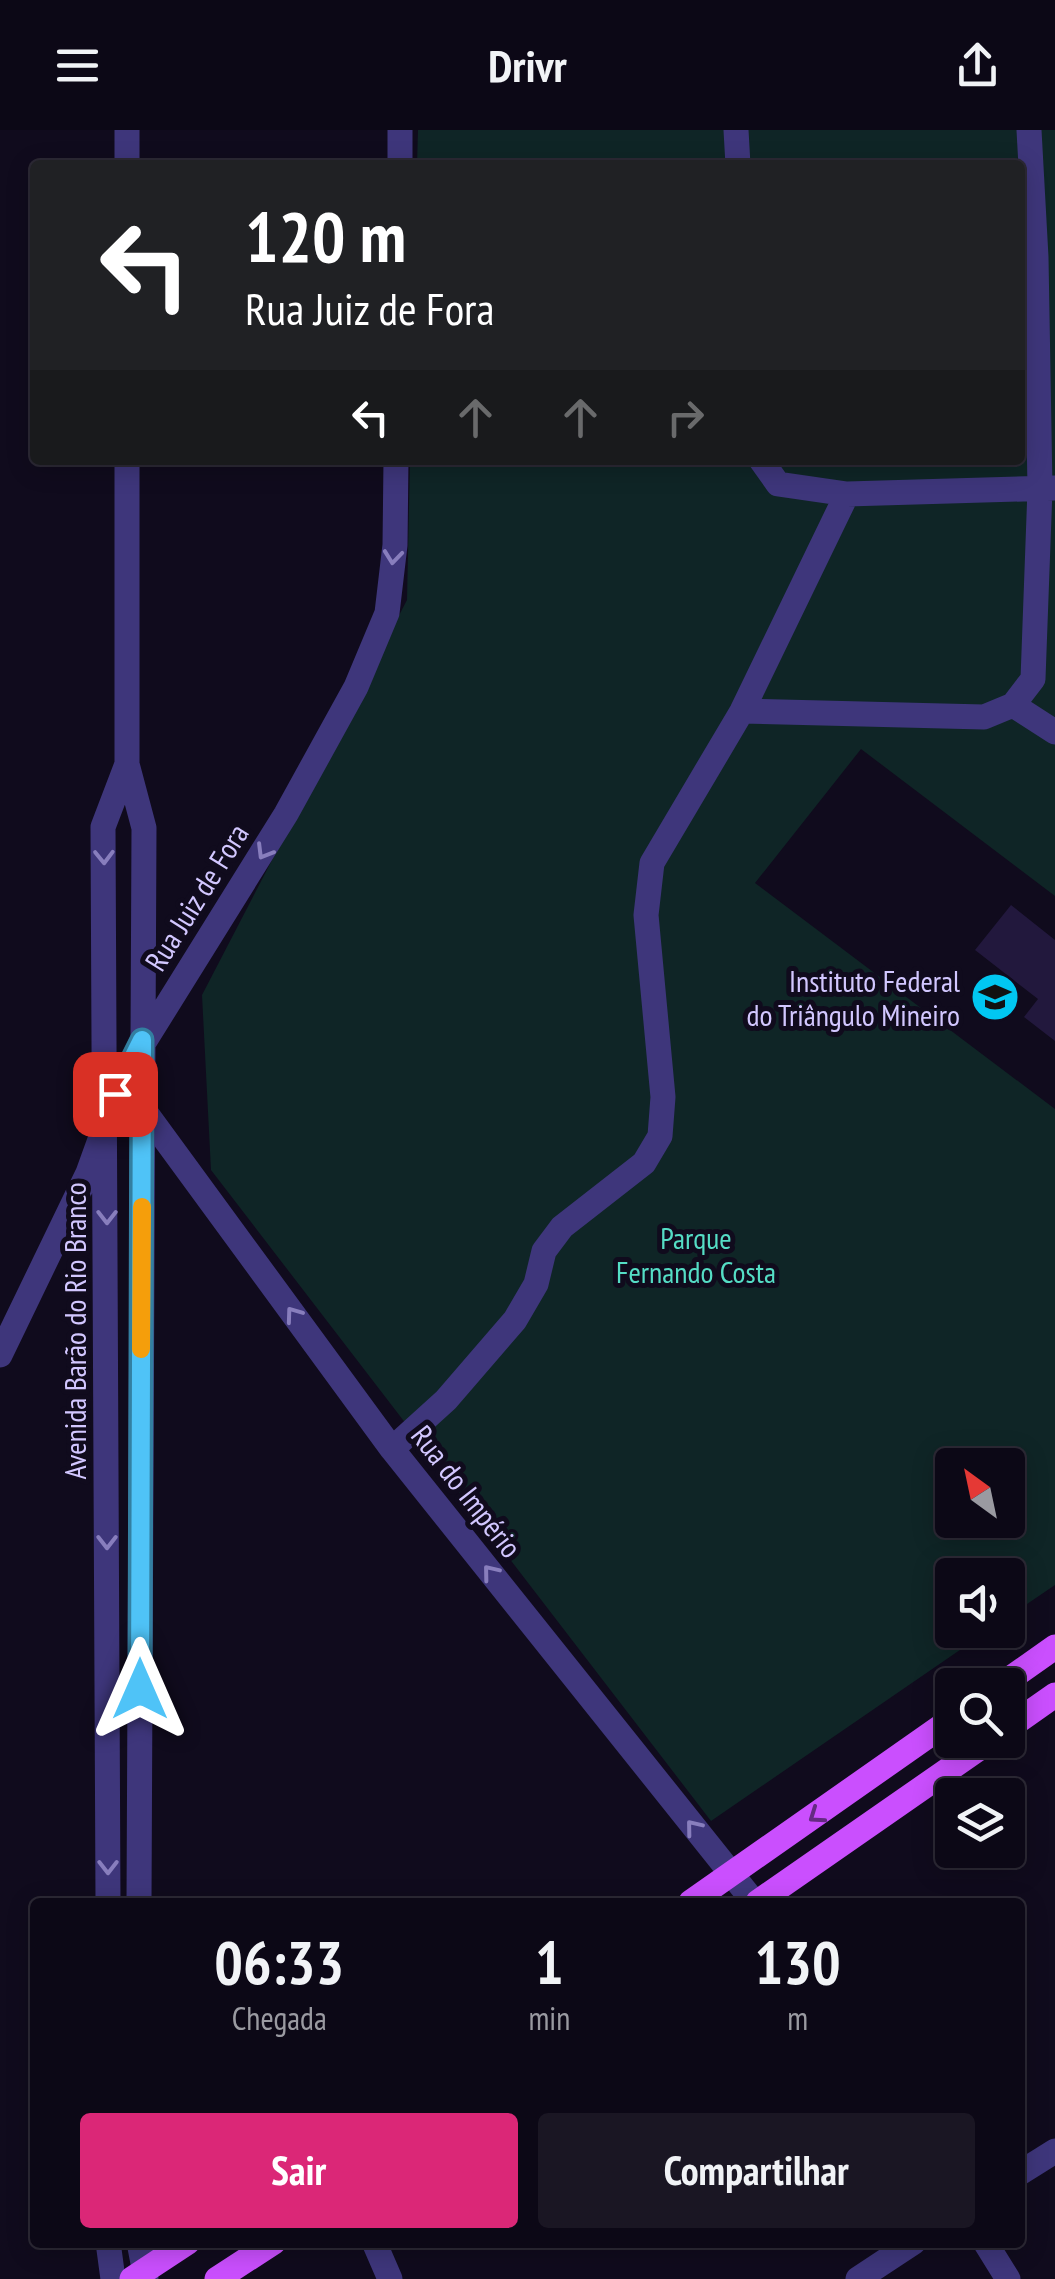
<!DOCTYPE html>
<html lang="pt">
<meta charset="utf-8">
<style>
body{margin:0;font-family:"PT Sans Narrow",sans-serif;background:#1a1623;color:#f1f3f6;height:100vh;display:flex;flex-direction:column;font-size:38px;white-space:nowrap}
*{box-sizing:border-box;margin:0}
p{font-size:32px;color:#9a9aa1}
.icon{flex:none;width:55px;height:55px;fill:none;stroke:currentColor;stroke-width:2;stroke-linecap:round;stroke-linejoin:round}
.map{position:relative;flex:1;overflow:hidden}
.sheet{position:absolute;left:30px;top:1768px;width:995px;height:350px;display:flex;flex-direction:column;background:#0c0816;border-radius:10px;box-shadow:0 5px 25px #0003,0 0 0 2px #2c2935}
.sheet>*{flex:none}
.top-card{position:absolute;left:30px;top:30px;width:995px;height:305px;border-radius:10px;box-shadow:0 5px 25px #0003,0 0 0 2px #2c2935;background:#202124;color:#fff;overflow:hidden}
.needle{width:65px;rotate:327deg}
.buttons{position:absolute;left:935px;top:1318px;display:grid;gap:20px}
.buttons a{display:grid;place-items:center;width:90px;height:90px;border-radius:10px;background:#0c0816;box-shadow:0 5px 25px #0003,0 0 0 2px #2c2935;font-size:50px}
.pin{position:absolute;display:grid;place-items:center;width:85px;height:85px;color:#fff;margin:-42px;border-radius:20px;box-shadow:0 5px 15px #0006}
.me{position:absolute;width:110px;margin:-55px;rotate:0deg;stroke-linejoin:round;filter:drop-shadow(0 0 8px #0008)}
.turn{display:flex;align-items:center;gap:35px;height:210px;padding:0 50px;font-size:45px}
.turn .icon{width:130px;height:130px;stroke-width:2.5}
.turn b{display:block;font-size:70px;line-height:85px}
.lanes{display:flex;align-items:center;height:95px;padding:0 50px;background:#0003;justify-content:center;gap:50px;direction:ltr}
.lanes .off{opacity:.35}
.eta{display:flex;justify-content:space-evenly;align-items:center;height:170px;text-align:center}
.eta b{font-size:60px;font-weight:600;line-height:70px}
.cta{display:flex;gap:20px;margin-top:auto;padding:20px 50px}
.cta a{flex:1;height:115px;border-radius:10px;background:#db2777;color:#fff;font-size:40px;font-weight:600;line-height:115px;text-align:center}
.cta a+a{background:#1a1623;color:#f1f3f6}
header{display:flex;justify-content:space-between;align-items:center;height:130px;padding:0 50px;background:#0c0816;font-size:45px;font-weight:600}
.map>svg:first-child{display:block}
.green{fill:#0f2526;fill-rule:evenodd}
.building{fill:#22183d}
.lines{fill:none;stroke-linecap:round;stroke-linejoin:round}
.minor{stroke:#3e367b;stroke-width:25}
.major{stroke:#ca4ffe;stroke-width:25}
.oneway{stroke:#887ebd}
.oneway2{stroke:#642a82}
.route-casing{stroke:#337fa1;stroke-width:25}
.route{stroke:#4fc3f7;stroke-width:18}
.slow{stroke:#f59e0b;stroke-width:18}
.labels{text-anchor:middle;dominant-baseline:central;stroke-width:10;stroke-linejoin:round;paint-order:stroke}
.street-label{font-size:30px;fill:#d2c7ff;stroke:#100b1d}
.poi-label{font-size:30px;fill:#d2c7ff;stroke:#100b1d;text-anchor:end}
.park-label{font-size:30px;fill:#55ddc5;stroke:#100b1d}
</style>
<header><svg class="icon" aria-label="menu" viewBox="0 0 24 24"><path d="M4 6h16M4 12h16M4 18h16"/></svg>Drivr<svg class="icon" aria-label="share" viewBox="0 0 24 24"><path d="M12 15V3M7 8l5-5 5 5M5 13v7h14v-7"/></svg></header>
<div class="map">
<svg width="1055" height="2149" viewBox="0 0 1055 2149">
<rect width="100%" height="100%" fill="#100b1d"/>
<path class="green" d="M418,0H1055V766L861,619L755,753L1055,979V1455L1008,1487V1445H952V1500H989L711,1691L211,1040L202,865L407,470L410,330H1020V35H417ZM952,1335H1008V1390H952Z"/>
<path class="building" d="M1011,775L1055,810V911L1024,887L1038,869L975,820Z"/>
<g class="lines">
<path class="minor" d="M127,0V35
M736,0L738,35
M400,35V0
M127,330V634L144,698L139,1772
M761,330L778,354L847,364L1055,358
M1013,575L1055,602
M742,581L984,587L1013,575L1033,549L1040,359L1036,127L1029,0
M143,979L392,1319L754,1772
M0,1225L88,1043L123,946L286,684L356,557L387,483L395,415L396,330
M392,1319L446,1270L515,1190L536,1154L544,1121L562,1097L644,1033L660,1006L663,967L646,785L652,733L742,581L847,364
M108,1772L103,697L127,634
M1020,2043L1055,2021
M108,2112L113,2149
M139,2112L146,2149
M374,2112L390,2149
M985,2112L1008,2149
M858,2149L914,2112"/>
<path class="major" d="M1001,1555L1055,1517
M1008,1598L1055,1565
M691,1772L952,1589
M758,1772L991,1610
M132,2149L188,2112
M217,2149L274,2112"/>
</g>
<defs><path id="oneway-chevron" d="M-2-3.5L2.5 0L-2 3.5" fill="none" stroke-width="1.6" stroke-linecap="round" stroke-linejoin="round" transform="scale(2.5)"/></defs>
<g class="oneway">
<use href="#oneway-chevron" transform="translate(393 427) rotate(96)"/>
<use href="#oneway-chevron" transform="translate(264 722) rotate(121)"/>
<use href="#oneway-chevron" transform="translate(104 727) rotate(89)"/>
<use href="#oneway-chevron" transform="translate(107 1087) rotate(90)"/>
<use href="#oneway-chevron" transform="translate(293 1184) rotate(-126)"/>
<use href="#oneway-chevron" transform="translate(107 1412) rotate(90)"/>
<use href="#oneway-chevron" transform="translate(490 1442) rotate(-129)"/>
<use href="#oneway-chevron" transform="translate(693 1697) rotate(-129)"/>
<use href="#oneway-chevron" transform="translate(108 1737) rotate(90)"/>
</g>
<use class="oneway2" href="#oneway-chevron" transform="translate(816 1686) rotate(145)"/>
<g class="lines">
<g class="route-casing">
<path id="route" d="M115,964L142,910L140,1559"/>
</g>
<use href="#route" class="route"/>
<path class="slow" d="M141,1219L142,1077"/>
</g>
<defs>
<g id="university-disc" transform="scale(2.5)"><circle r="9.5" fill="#01c7f1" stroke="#100b1d"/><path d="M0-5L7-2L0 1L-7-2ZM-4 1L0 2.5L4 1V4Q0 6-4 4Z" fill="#111"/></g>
</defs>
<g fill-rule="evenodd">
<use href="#university-disc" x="995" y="867"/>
</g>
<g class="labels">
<g class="street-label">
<text transform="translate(196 767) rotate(-58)">Rua Juiz de Fora</text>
<text transform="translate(74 1201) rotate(-90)">Avenida Barão do Rio Branco</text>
<text transform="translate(467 1361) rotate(52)">Rua do Império</text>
</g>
<g class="poi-label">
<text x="960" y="850">Instituto Federal<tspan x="960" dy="34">do Triângulo Mineiro</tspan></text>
</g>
<g class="park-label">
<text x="696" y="1107">Parque<tspan x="696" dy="34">Fernando Costa</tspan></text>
</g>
</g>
</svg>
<div class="buttons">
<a><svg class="needle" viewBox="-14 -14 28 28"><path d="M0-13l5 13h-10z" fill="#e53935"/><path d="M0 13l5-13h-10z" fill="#9a9aa1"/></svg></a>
<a><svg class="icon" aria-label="sound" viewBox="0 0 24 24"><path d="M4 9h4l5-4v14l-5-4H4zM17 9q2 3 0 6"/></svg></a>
<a><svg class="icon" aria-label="search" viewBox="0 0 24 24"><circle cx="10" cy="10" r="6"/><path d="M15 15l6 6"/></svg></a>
<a><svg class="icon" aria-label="layers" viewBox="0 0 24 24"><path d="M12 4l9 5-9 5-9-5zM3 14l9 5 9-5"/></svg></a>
</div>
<div class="pin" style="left:115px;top:964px;background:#d93025"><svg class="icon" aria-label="arrive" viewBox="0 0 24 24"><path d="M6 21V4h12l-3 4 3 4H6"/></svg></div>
<svg class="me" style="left:140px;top:1559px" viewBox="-20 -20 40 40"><path d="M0-17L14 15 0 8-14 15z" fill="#4fc3f7" stroke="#fff" stroke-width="4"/></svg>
<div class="top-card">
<div class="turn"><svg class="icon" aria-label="left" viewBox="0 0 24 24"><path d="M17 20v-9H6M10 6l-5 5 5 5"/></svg><div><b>120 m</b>Rua Juiz de Fora</div></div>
<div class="lanes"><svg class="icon" aria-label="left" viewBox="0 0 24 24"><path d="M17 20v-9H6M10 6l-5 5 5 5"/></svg><svg class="icon off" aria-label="ahead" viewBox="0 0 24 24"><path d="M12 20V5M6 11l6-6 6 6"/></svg><svg class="icon off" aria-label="ahead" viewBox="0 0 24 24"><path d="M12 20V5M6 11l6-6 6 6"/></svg><svg class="icon off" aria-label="right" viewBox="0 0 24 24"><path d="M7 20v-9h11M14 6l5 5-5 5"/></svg></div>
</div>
<section class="sheet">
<div class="eta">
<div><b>06:33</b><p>Chegada</p></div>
<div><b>1</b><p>min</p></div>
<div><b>130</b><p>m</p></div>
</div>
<div class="cta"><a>Sair</a><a>Compartilhar</a></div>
</section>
</div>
